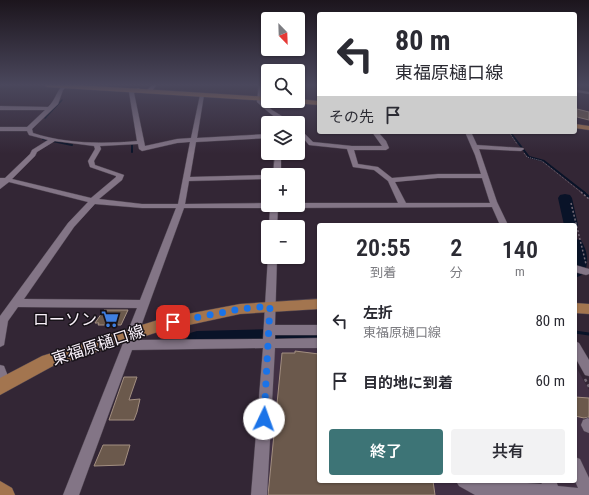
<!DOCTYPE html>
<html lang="ja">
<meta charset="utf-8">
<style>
body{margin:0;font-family:"Roboto Condensed","Noto Sans JP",sans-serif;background:#f2f2f3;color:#2b2b33;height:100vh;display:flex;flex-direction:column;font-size:15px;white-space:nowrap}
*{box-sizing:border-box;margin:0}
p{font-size:13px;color:#7c7c81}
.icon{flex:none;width:22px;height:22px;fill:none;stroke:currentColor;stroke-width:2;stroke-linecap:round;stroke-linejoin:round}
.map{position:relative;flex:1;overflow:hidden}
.details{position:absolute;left:317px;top:223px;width:260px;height:260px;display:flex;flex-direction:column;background:#fff;border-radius:4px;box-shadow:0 1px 3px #0004}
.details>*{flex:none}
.guide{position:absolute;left:317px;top:12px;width:260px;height:122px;border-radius:4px;box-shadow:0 1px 3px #0004;background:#fff;color:#2b2b33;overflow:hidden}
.needle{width:26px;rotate:157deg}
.fabs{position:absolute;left:261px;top:12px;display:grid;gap:8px}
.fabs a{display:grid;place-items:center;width:44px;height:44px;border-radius:4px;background:#fff;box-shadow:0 1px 3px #0004;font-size:20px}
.pin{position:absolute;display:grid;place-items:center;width:34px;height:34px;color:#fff;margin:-17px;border-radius:8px;box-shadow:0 2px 6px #0006}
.me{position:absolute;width:44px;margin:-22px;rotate:3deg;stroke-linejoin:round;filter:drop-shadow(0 0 3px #0008)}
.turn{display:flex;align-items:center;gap:14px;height:84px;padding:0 12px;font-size:18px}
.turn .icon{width:52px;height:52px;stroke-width:2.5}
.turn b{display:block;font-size:28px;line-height:34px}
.then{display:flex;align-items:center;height:38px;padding:0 12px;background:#0003;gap:8px;font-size:15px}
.eta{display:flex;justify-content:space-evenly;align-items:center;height:68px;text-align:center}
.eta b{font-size:24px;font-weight:600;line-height:28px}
.action{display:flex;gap:8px;margin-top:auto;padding:8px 12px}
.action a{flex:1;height:46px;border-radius:4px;background:#3d7476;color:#fff;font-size:16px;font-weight:600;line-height:46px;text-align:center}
.action a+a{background:#f2f2f3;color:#2b2b33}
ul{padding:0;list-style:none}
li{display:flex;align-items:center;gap:12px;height:60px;padding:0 12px}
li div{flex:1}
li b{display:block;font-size:15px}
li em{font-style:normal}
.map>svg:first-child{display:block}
.built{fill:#413044}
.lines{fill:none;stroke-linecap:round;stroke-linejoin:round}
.stream-far3{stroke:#091328;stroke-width:1.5}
.stream-far2{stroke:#091328;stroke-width:2}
.stream-far1{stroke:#091328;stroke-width:2.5}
.stream{stroke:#091328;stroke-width:3}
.river{fill:#091328;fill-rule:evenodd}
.building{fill:#6b594c;stroke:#a38f81}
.minor-casing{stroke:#4f4551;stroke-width:1}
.major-casing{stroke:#4f4551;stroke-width:1}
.path-far2{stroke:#766b78;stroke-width:1;stroke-dasharray:1 1;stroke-linecap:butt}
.path-far1{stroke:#766b78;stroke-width:1.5;stroke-dasharray:2 2;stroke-linecap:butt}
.path{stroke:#766b78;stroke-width:2.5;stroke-dasharray:3 3;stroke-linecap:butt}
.minor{fill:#837586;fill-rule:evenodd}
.major{fill:#a3754f;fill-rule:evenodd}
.route{stroke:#1a73e8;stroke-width:7;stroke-dasharray:0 12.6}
.labels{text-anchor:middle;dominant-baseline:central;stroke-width:3;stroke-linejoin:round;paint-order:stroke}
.near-poi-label{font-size:16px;fill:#f8f0f9;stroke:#171218;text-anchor:end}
.near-street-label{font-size:16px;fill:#f8f0f9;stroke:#171218}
</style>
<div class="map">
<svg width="589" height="495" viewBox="0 0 589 495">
<rect width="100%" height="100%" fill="#332635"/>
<path class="built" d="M274,346H319V481H575V365L589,390V495H266Z"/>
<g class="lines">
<path class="stream-far3" d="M45,118L62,100"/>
<path class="stream-far2" d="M510,132L529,157L544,161L585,193
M43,139L72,145
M129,144H132V152"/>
<path class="stream-far1" d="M583,192L589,197"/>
<path class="stream" d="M575,332L589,334"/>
<path class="river" d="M565,194L570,195L572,198L578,225L576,228H575V225H564L558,198L560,195Z
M575,239L581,240C588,252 589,262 584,274L575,278Z
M319,328V344L197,347L190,345L187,339L190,333L197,331Z"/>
</g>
<path class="building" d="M577,109L589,112V120L577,117Z
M104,310H128L121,325H98L99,323H95Z
M295,351L319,354V481H433L435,495H268L282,353H295Z
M124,377H137L129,400L140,399L137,412L134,420H109Z
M575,397L589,398V417L584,418L575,416Z
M103,445H130L124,465L94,466Z"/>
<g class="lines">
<g class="minor-casing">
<path id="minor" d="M63,85H68L63,90L58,104L32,129L33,133C66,144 104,144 137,141L129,92L138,88L140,89L134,93L145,146L177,139L191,138L200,95L202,94L204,95L197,138L268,134V138L196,142L190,177L268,175V179L189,181L185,204L268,203V205H298V203H398L388,181L374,170L353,167L347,149L309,145L298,132L301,130L313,142L352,146H382L372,132H378L386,141L389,148L386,150H354L358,164L378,167L392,178L438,174H481L475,155L465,132H471L477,145L523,148L524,149L521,151L479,149L497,202L508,225H500L492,207L278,208L277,227H269L270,208H184L136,340L263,339L268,256L277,257L275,325H319V335H275V339L319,338V348H275L267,495H251L263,348L132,350L79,495H63L137,308L18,307L8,321L4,345L0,347V316L68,223L88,202L9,182L0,189V178H5L30,154L32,150L48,140L29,135L27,131H0V127H27L45,110H0V106L48,107C55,101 56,92 63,85ZM55,141L94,146L95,149L88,161L90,167L116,176V177L91,198L12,179L35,156L37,152ZM190,142L178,204H142L99,199L122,180L124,175L95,165L94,161L101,149L100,146L138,144L139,149L142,151L177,143ZM438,178H482L490,203H406L395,182ZM95,204L142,208H176L140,300L24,299L74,227Z
M152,85H157L151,92H147V90Z
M259,85H263L262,101L272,110L293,123C279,123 267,111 257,102Z
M578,90L589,92V94L576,92V90Z
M275,153H281V175H273Z
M575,265L589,269V274L586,275L575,272Z
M575,341L579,343L589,360V376L585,375L575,357Z
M0,365L4,366L11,384L9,388L5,390L0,387Z
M588,418L589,419V433L584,431L581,425L583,420Z
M575,457L580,459L589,478V495H475L459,486L456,481H497L542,484L540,481H556L558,486L578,488L575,481Z"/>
</g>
<g class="major-casing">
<path id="major" d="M44,85H79L268,97V101L47,87Z
M298,99L319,101V105L293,103L290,101H298Z
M575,124L589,126V130L575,128Z
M319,299V309L240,314L161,331L53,366L0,395V378L42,356L161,319L240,304Z
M575,303L589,304V314L575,313Z
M0,481L12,488L15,495H0Z"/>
</g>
<path class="path-far2" d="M509,132L517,144
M524,153L527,157L542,161L582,193"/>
<path class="path-far1" d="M581,192L589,199
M571,203L586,264"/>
<path class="path" d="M585,379L589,387"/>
<use href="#minor" class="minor"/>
<use href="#major" class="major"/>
</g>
<linearGradient id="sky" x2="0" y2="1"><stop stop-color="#1c151d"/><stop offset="0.55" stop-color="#4a475c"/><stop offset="1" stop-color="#4a475c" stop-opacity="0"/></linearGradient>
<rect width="589" height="154" fill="url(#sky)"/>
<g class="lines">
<path class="route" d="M173,322L240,309L270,306L264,419"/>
</g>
<defs>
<g id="supermarket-bare" transform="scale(1.38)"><path d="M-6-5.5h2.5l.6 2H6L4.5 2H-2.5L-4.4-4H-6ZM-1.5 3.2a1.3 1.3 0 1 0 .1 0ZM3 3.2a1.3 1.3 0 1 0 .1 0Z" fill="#3f7fe0" stroke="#171218" stroke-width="2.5" paint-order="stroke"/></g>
</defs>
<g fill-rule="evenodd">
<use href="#supermarket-bare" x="110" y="319"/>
</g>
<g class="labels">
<g class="near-poi-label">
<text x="97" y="319">ローソン</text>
</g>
<g class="near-street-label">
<text transform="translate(98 345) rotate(-18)">東福原樋口線</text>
</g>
</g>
</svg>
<div class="fabs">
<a><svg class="needle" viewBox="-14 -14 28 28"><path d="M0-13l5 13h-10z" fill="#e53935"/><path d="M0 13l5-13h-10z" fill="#7c7c81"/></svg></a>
<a><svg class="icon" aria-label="search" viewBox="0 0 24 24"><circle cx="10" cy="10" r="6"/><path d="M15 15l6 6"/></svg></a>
<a><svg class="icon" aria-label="layers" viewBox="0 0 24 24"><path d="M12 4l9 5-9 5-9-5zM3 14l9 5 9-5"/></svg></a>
<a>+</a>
<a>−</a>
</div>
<div class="pin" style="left:173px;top:322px;background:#d93025"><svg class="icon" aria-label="arrive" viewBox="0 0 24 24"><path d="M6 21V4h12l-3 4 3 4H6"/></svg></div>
<svg class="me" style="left:264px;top:419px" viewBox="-20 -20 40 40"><circle r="19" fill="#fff"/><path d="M0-13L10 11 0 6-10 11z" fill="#1a73e8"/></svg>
<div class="guide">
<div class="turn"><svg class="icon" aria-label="left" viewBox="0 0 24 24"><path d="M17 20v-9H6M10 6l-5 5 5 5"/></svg><div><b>80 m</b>東福原樋口線</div></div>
<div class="then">その先<svg class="icon" aria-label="arrive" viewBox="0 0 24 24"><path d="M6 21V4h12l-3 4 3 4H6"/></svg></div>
</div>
<section class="details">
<div class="eta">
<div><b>20:55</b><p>到着</p></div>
<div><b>2</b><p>分</p></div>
<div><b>140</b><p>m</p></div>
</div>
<ul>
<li><svg class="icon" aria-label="left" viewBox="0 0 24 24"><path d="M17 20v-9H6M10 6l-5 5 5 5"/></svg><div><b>左折</b><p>東福原樋口線</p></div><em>80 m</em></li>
<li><svg class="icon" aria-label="arrive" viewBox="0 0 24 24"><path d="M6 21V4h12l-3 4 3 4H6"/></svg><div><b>目的地に到着</b></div><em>60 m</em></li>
</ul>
<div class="action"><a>終了</a><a>共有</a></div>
</section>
</div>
